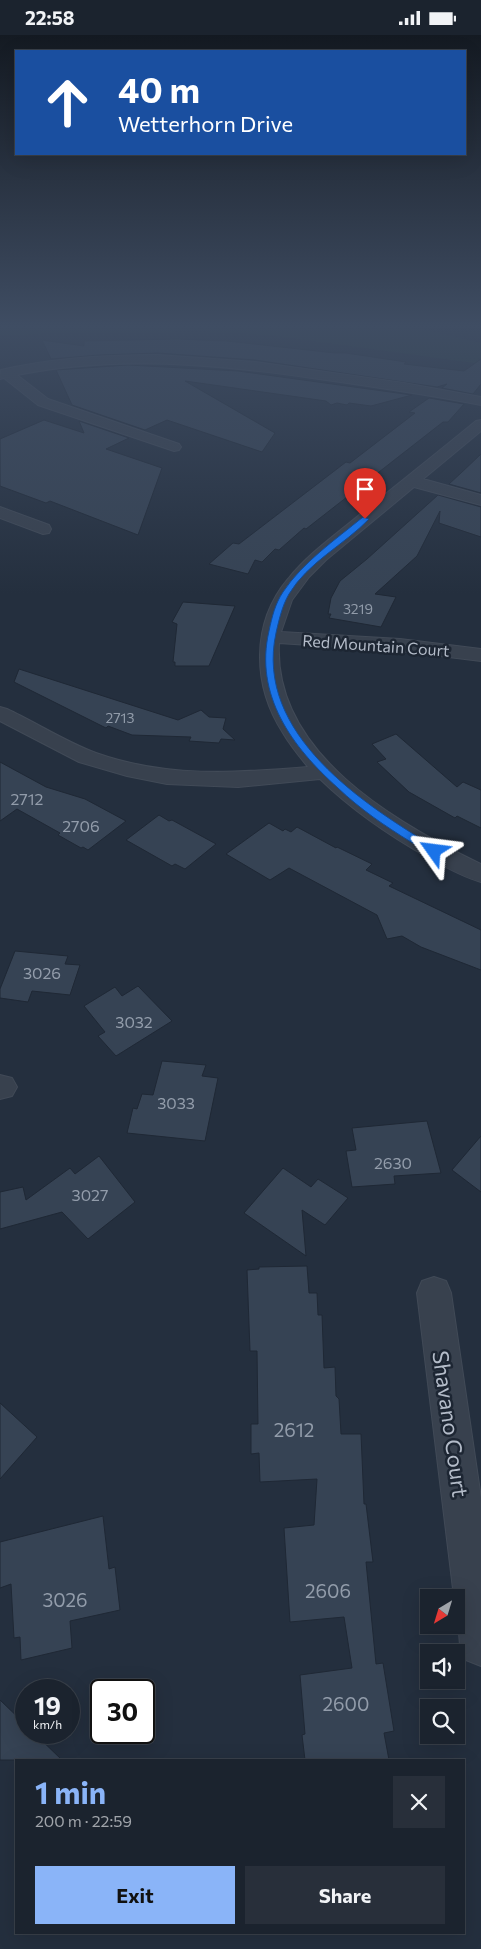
<!DOCTYPE html>
<meta charset="utf-8">
<style>
body{margin:0;font-family:Commissioner,sans-serif;background:#282f3a;color:#f1f3f6;height:100vh;display:flex;flex-direction:column;font-size:19px;white-space:nowrap}
*{box-sizing:border-box;margin:0}
p{font-size:16px;color:#a0a4aa}
.icon{flex:none;width:28px;height:28px;fill:none;stroke:currentColor;stroke-width:2;stroke-linecap:round;stroke-linejoin:round}
.map{position:relative;flex:1;overflow:hidden}
.side{position:absolute;left:15px;top:1724px;width:450px;height:175px;display:flex;flex-direction:column;background:#1b232e;border-radius:0px;box-shadow:0 5px 20px #0002,0 0 0 1px #39404a}
.side>*{flex:none}
.guide{position:absolute;left:15px;top:15px;width:451px;height:105px;border-radius:0px;box-shadow:0 5px 20px #0002,0 0 0 1px #39404a;background:#1a4fa0;color:#fff;overflow:hidden}
.needle{width:32px;rotate:218deg}
.fabs{position:absolute;left:420px;top:1554px;display:grid;gap:10px}
.fabs a{display:grid;place-items:center;width:45px;height:45px;border-radius:0px;background:#1b232e;box-shadow:0 5px 20px #0002,0 0 0 1px #39404a;font-size:25px}
.speed{position:absolute;left:15px;top:1644px;display:flex;gap:10px;font-size:25px;font-weight:700;text-align:center}
.speed>*{display:grid;place-content:center;width:65px;height:65px;border-radius:50%;background:#1b232e;box-shadow:0 5px 20px #0002,0 0 0 1px #39404a;line-height:1}
.speed small{font-size:12px;font-weight:400}
.speed .limit{border:2px solid #111;border-radius:8px;background:#fff;color:#111}
.pin{position:absolute;display:grid;place-items:center;width:42px;height:42px;color:#fff;margin:-51px -21px;border-radius:50% 50% 50% 0;rotate:-45deg;box-shadow:0 0 5px #0007}
.pin .icon{rotate:45deg}
.me{position:absolute;width:55px;margin:-28px;rotate:301deg;stroke-linejoin:round;filter:drop-shadow(0 0 4px #0008)}
.turn{display:flex;align-items:center;gap:18px;height:105px;padding:0 20px;font-size:22px}
.turn .icon{width:65px;height:65px;stroke-width:2.5}
.turn b{display:block;font-size:35px;line-height:42px}
.round{display:grid;place-items:center;flex:none;width:52px;height:52px;border-radius:0px;background:#282f3a}
.head{display:flex;align-items:center;justify-content:space-between;height:85px;padding:0 20px}
h1{font-size:30px;font-weight:700;line-height:38px;color:#8ab4f8}
.button{display:flex;gap:10px;margin-top:auto;padding:10px 20px}
.button a{flex:1;height:58px;border-radius:0px;background:#8ab4f8;color:#111;font-size:20px;font-weight:700;line-height:58px;text-align:center}
.button a+a{background:#282f3a;color:#f1f3f6}
.status{display:flex;justify-content:space-between;align-items:center;height:35px;padding:0 25px;background:#1b232e;direction:ltr}
.status svg{height:14px;fill:currentColor}
.map>svg:first-child{display:block}
.green{fill:#263c3f}
.building{fill:#364354;stroke:#1f2835}
.lines{fill:none;stroke-linecap:round;stroke-linejoin:round}
.street-casing{stroke:#414a57;stroke-width:2}
.street{fill:#38414e;fill-rule:evenodd}
.route{fill:#1a73e8;stroke:#114b97}
.labels{text-anchor:middle;dominant-baseline:central;stroke-width:5;stroke-linejoin:round;paint-order:stroke}
.far-number-label{font-size:14px;fill:#929caa}
.far-street-label{font-size:16px;fill:#b4bcc9;stroke:#1d2633}
.number-label{font-size:16px;fill:#929caa}
.near-number-label{font-size:19px;fill:#929caa}
.near-street-label{font-size:22px;fill:#b4bcc9;stroke:#1d2633}
</style>
<div class="status"><b>22:58</b><svg viewBox="0 0 49 12"><path d="M0 12V9h3v3zM5 12V6h3v6zM10 12V3h3v9zM15 12V0h3v12zM26 1h20v11H26zM47 4h2v5h-2z"/></svg></div>
<div class="map">
<svg width="481" height="1914" viewBox="0 0 481 1914">
<rect width="100%" height="100%" fill="#242f3e"/>
<path class="green" d="M2,291H410L481,308V329L269,300L180,295L171,297H75L0,301V292Z"/>
<path class="building" d="M177,304L227,306L335,318H346L406,327L404,329L464,336L481,324V349L473,359L442,353L447,349L437,352L255,325L158,318L99,320L51,324L42,305L84,311V306Z
M128,330L238,336L412,360L371,371L349,368L347,370L337,368L331,370L326,366L185,346L275,398L262,417L167,385L145,395L72,370L56,335Z
M429,363L464,369L448,387H443L306,494L304,493L279,515L275,514L262,527L255,525L248,539L209,529L233,508L239,509L346,427L350,428L415,378L409,377Z
M44,385L84,398L79,386L129,403L106,414L162,433L138,500L50,466L46,468L0,451V404Z
M481,419V458L449,449L461,438Z
M438,460L481,472V502L439,488L440,476L417,521L375,559L396,562L381,592L329,583L331,579H328L331,563L340,546L367,524Z
M183,567L235,571L209,631H175V627H173L177,589L172,587Z
M19,634L178,685L201,675L209,682L226,683L223,694L235,705L221,704L219,708L189,706L191,702L132,700L108,691L106,693L14,647Z
M396,699L457,752L463,747L481,755V793L457,781L455,783L409,757L377,727L386,724L372,709Z
M0,727L46,752L85,764L126,786L88,815L83,812L81,813L58,800L60,798L17,774L0,786Z
M159,780L169,786L172,785L216,809L185,834L175,829L172,831L126,805Z
M269,788L283,796L285,794L291,797L297,792L336,813L337,812L372,829L366,835L393,848L389,851L481,895V935L421,912L402,901L387,904L377,880L289,833L270,845L226,819Z
M15,916L68,921L65,929L80,930L70,960L32,956L28,967L0,963V954Z
M138,951L172,986L116,1021L98,1001L105,997L84,971L115,952L122,961Z
M162,1026L206,1030L202,1041L218,1043L205,1106L127,1098L133,1073L137,1074L142,1059L153,1060Z
M427,1086L441,1138L394,1141L395,1149L352,1152L346,1116L356,1115L352,1093Z
M481,1101V1157L452,1135Z
M99,1121L135,1167L88,1204L62,1177L0,1194V1157L23,1152L26,1165L70,1133L75,1139Z
M283,1133L311,1152L318,1144L348,1163L325,1190L302,1175L306,1221L244,1178Z
M307,1231L309,1258H317L318,1280H322L324,1333L335,1332L336,1361L339,1364L341,1399H361L364,1469H366L373,1527H366L376,1629L383,1628L394,1696L384,1698L389,1725H305L302,1700L305,1699L300,1640L352,1633L344,1582L290,1587L284,1493L314,1490L317,1444L260,1447L259,1418L251,1419V1389H258L257,1316H250L247,1235L259,1234V1232Z
M0,1368L37,1402L0,1444Z
M103,1481L109,1534L115,1532L120,1575L70,1586L72,1613L21,1625L20,1602L14,1603L11,1549L0,1553V1507Z
M0,1665L26,1690V1698H34L62,1725H0Z"/>
<g class="lines">
<g class="street-casing">
<path id="street" d="M158,320L255,327L404,348L481,362V370C425,359 369,351 312,343C213,329 116,320 17,340L48,364L179,409L181,412L179,415L174,416L38,370L4,343L0,344L1,335C52,323 106,320 158,320Z
M481,385V396L423,444L481,460V470L414,452L326,525L309,542L292,565L281,597L400,604L481,614V626L400,616L279,608C273,718 396,788 481,829V847C463,842 445,832 429,823C390,801 353,776 320,744L238,752L167,749L127,741L79,727L0,686V672L7,674C35,687 68,708 96,718C167,743 235,738 308,732C299,721 290,710 283,698C252,650 251,588 288,544C308,519 334,501 358,481C398,449 437,418 476,386Z
M0,472L49,490L51,494L49,498L43,499L0,483Z
M0,1040L12,1043L17,1052L12,1061L0,1064Z
M434,1242L446,1246L451,1258L481,1463V1631L466,1625L460,1610L456,1562H454L417,1258L422,1246Z"/>
</g>
<use href="#street" class="street"/>
</g>
<linearGradient id="sky" x2="0" y2="1"><stop stop-color="#141a22"/><stop offset="0.52" stop-color="#3f4d63"/><stop offset="1" stop-color="#3f4d63" stop-opacity="0"/></linearGradient>
<rect width="481" height="559" fill="url(#sky)"/>
<path class="route" d="M363,482L369,484C344,510 308,527 289,559C282,571 279,585 276,598C254,699 364,770 438,814V818L434,819C426,817 418,811 411,807C385,791 360,774 338,753C292,712 254,660 269,596C272,582 275,569 283,557C303,527 335,505 363,482Z"/>
<g class="labels">
<g class="far-number-label">
<text x="358" y="573">3219</text>
<text x="120" y="682">2713</text>
</g>
<g class="far-street-label">
<text transform="translate(376 610) rotate(4)">Red Mountain Court</text>
</g>
<g class="number-label">
<text x="27" y="763">2712</text>
<text x="81" y="790">2706</text>
<text x="42" y="937">3026</text>
<text x="134" y="986">3032</text>
<text x="176" y="1067">3033</text>
<text x="393" y="1127">2630</text>
<text x="90" y="1159">3027</text>
</g>
<g class="near-number-label">
<text x="294" y="1394">2612</text>
<text x="328" y="1555">2606</text>
<text x="65" y="1564">3026</text>
<text x="346" y="1668">2600</text>
</g>
<g class="near-street-label">
<text transform="translate(451 1389) rotate(82)">Shavano Court</text>
</g>
</g>
</svg>
<div class="fabs">
<a><svg class="needle" viewBox="-14 -14 28 28"><path d="M0-13l5 13h-10z" fill="#e53935"/><path d="M0 13l5-13h-10z" fill="#a0a4aa"/></svg></a>
<a><svg class="icon" aria-label="sound" viewBox="0 0 24 24"><path d="M4 9h4l5-4v14l-5-4H4zM17 9q2 3 0 6"/></svg></a>
<a><svg class="icon" aria-label="search" viewBox="0 0 24 24"><circle cx="10" cy="10" r="6"/><path d="M15 15l6 6"/></svg></a>
</div>
<div class="speed"><div>19<small>km/h</small></div><div class="limit">30</div></div>
<div class="pin" style="left:365px;top:484px;background:#d93025"><svg class="icon" aria-label="arrive" viewBox="0 0 24 24"><path d="M6 21V4h12l-3 4 3 4H6"/></svg></div>
<svg class="me" style="left:434px;top:816px" viewBox="-20 -20 40 40"><path d="M0-17L14 15 0 8-14 15z" fill="#1a73e8" stroke="#fff" stroke-width="4"/></svg>
<div class="guide">
<div class="turn"><svg class="icon" aria-label="ahead" viewBox="0 0 24 24"><path d="M12 20V5M6 11l6-6 6 6"/></svg><div><b>40 m</b>Wetterhorn Drive</div></div>
</div>
<section class="side">
<div class="head"><div><h1>1 min</h1><p>200 m · 22:59</p></div><a class="round"><svg class="icon" aria-label="close" viewBox="0 0 24 24"><path d="M6 6l12 12M18 6L6 18"/></svg></a></div>
<div class="button"><a>Exit</a><a>Share</a></div>
</section>
</div>
